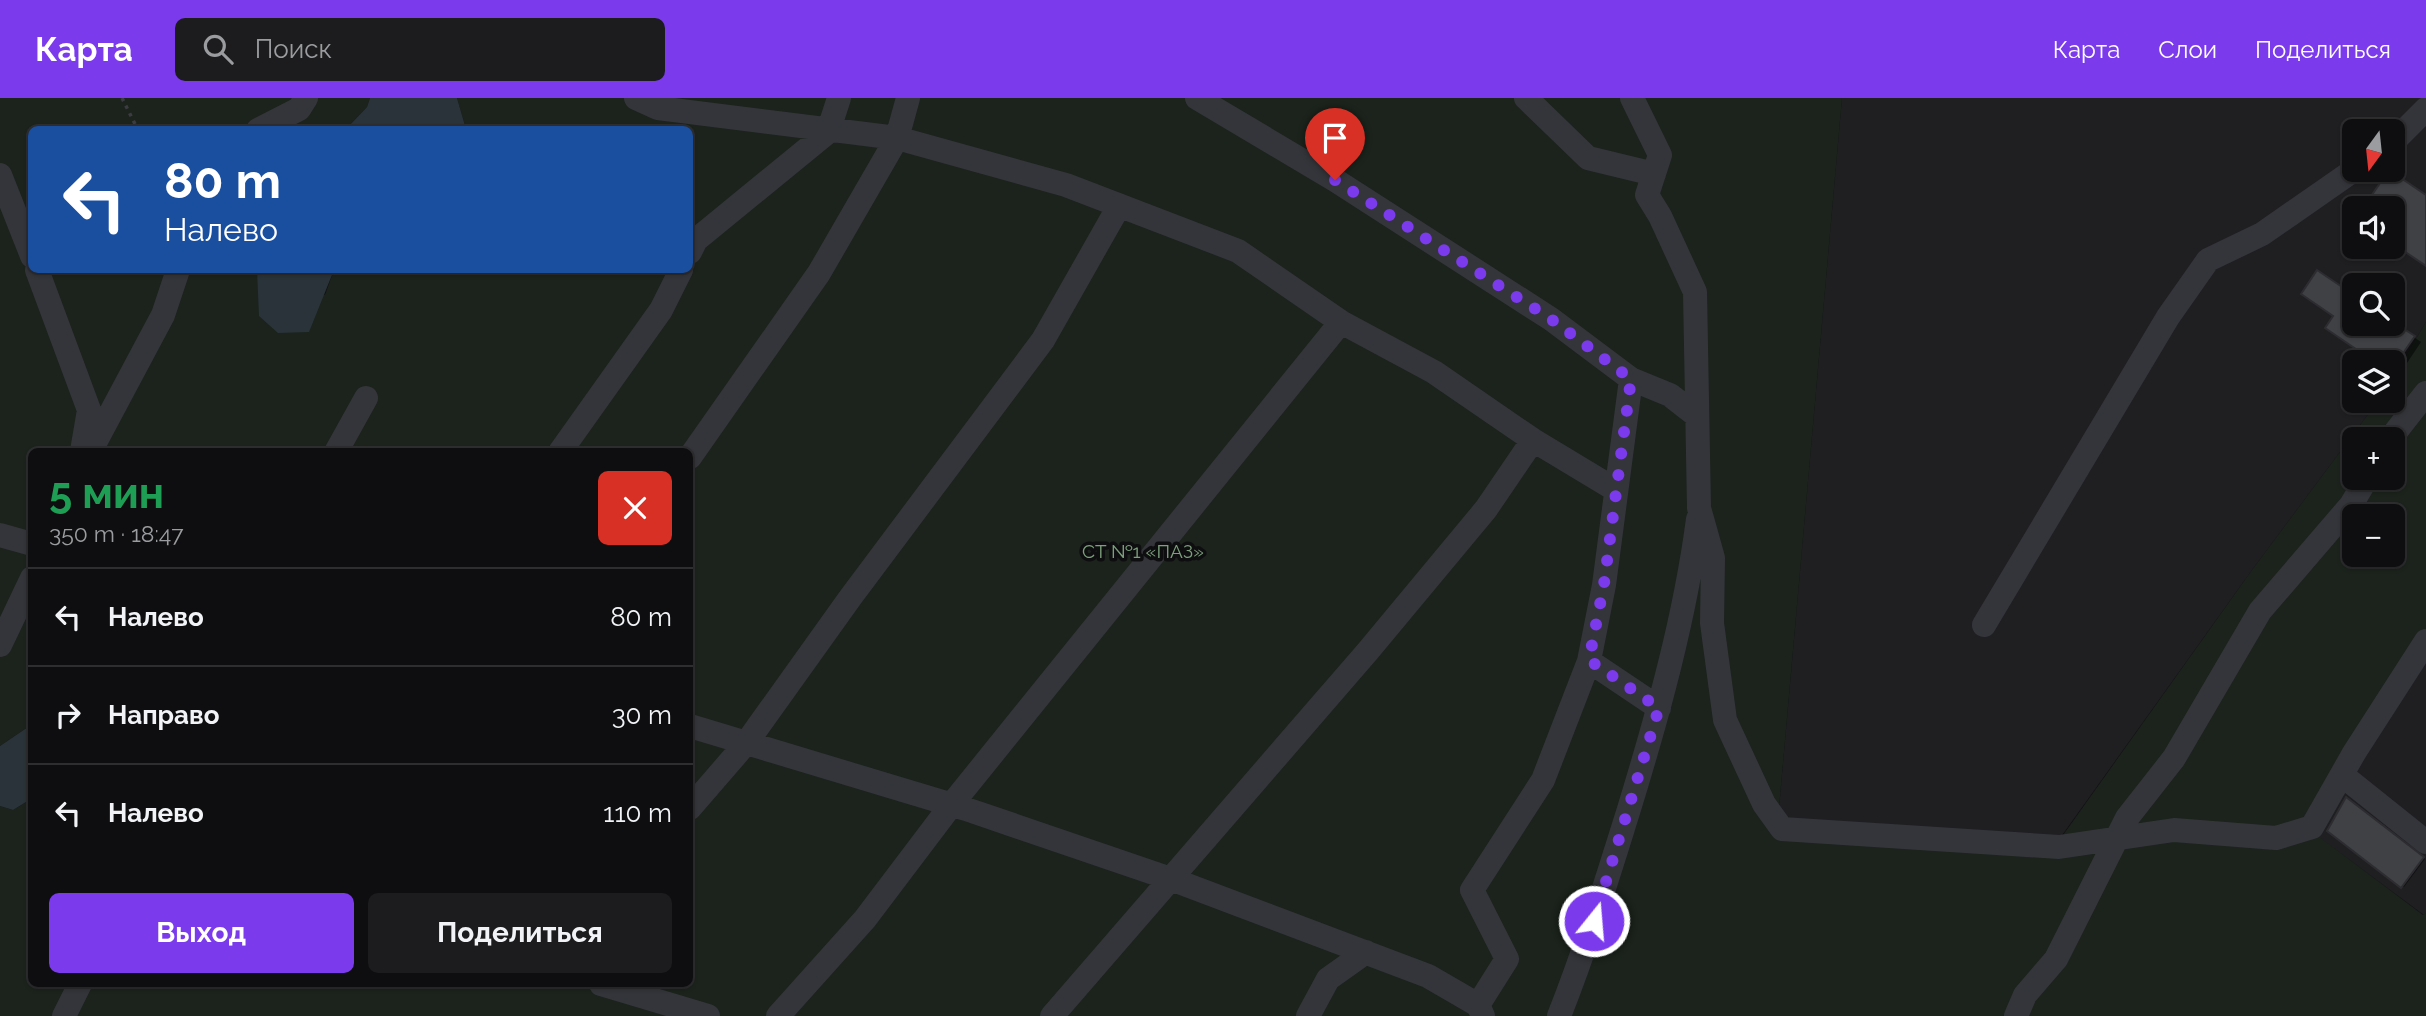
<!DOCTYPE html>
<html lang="ru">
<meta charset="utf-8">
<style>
body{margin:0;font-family:Raleway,sans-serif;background:#1c1c1e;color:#f1f3f6;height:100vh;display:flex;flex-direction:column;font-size:26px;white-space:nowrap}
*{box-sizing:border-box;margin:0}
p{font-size:23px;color:#9b9c9f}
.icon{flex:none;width:38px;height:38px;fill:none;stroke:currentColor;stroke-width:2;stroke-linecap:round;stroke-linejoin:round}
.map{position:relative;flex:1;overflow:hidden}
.sheet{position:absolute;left:28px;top:350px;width:665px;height:539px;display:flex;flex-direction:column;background:#0e0e10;border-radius:10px;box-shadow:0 2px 5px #0004,0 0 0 2px #2e2e30}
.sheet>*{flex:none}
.hud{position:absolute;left:28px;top:28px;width:665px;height:147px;border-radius:10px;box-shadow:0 2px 5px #0004,0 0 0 2px #2e2e30;background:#1a4fa0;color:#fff;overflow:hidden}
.needle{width:46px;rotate:195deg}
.controls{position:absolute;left:2342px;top:21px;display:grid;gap:14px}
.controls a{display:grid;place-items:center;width:63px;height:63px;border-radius:10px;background:#0e0e10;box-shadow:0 2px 5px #0004,0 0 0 2px #2e2e30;font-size:35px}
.pin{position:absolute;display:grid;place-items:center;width:60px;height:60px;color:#fff;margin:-72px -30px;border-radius:50% 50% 50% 0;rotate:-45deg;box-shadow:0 0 7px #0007}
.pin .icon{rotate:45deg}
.me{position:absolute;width:77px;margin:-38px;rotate:17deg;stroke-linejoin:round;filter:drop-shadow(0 0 5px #0008)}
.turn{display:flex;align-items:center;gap:24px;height:147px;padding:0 21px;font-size:32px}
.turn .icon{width:91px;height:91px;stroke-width:2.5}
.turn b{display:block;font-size:49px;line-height:60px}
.round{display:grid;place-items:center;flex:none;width:74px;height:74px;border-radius:10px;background:#1c1c1e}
.summary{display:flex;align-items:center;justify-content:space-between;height:119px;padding:0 21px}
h1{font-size:42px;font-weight:700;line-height:52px;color:#1e9e55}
.button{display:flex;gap:14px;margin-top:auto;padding:14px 21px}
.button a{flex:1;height:80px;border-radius:10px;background:#7c3aed;color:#fff;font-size:28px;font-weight:700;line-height:80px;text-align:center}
.button a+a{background:#1c1c1e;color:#f1f3f6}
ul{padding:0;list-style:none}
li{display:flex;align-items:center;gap:21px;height:98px;padding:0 21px;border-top:2px solid #2e2e30}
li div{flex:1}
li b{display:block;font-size:26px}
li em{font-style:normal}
header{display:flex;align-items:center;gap:42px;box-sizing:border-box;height:98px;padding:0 35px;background:#7c3aed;color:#fff}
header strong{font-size:33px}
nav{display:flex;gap:38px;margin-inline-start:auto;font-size:24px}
.search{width:490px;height:63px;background:#1c1c1e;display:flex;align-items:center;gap:18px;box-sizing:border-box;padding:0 24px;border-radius:10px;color:#9b9c9f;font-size:26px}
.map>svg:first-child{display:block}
.built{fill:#1f1f22;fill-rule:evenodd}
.green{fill:#1b231c;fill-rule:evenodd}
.water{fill:#2a3339}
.shadow{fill:#0007}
.building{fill:#3f4145;stroke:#2d2d31;stroke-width:2}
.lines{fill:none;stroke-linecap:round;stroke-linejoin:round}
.path{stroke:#3a3c41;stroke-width:3.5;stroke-dasharray:3.5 5;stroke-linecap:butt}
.minor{stroke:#34353a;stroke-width:24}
.route{stroke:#7c3aed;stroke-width:12;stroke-dasharray:0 21.6}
.labels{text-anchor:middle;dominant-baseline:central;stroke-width:7;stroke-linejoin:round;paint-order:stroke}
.park-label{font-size:19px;fill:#7ca07c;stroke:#0e0e10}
</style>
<header>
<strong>Карта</strong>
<div class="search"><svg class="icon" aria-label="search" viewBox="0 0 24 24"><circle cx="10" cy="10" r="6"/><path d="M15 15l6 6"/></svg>Поиск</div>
<nav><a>Карта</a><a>Слои</a><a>Поделиться</a></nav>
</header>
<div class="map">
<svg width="2426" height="918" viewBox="0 0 2426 918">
<rect width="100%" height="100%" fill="#131315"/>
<path class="built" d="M1842,0H2426V224L2392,281V264H2354V303H2378L2252,472L2060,740L1790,724L1779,710ZM2354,33H2392V72H2354ZM2354,110H2392V149H2354ZM2354,187H2392V226H2354Z
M2426,553V815L2424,817L2313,735Z"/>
<path class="green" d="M0,0H370L367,9L346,31L32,32V172H257L260,177L325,197L334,172H690V32L466,31L457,0H1842L1779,710L1790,724L2061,740L2252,472L2378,303H2392V281L2426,224V553L2314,735L2423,817L2426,815V918H0V708L13,712L31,701L32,886H690V354H32L31,627L0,648ZM2354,341H2392V380H2354ZM2354,418H2392V457H2354Z"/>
<path class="water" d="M370,0H457L466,31H346L367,9Z
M257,172H334L309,234L278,235L259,218Z
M31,627V701L13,712L0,708V648Z"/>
<path class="shadow" d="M2335,218L2354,226L2392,224L2421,244L2399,277L2392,273V264H2378L2327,230Z
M2347,702L2425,761L2404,789L2329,733Z"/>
<path class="building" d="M2389,72L2426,97V168L2392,145V110H2363Z
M2317,172L2354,197V226H2396L2415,238L2397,264H2375L2325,230L2333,218L2301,196Z
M2346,699L2424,759L2401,790L2327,733Z"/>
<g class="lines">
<path class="path" d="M122,0L138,32"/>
<path class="minor" d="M636,0L658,10L897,40L1066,87L1238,153L1341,224L1434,274L1533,342L1616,392
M1197,0L1335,82L1551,221L1631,281L1670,297L1697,318
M1526,0L1588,60L1654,76
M1632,0L1660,57L1647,97L1660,118L1695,194L1699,410L1713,460L1712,525L1725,622L1764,706L1782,731L2059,749L2174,732L2276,740L2312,729L2354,655L2426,543
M258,32L299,11L306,0
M2392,45L2426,11
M0,77L32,158
M690,154L696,142L828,34L839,0
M37,172L89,312L82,353
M2390,341L2426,295
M90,354L163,217L178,172
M336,354L366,300
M560,354L661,212L681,172
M690,359L819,175L897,40L908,0
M0,437L32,446
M1984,527L2168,219L2208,162L2262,136L2354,72
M0,547L32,480
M1589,563L1659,610
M690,628L966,711L1171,781L1428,878L1478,907L1483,918
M2342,677L2426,744
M690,710L747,644L850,500L1043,242L1119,108
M601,886L708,918
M1478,907L1507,861L1472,792L1543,682L1589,563L1604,487L1631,281
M64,918L80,886
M778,918L865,821L952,706L1341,224
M1052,918L1368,553L1486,411L1533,342
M1308,918L1328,881L1366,854
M1559,918C1586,850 1607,781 1629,711C1658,616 1685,520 1698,421
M2016,918L2025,897L2056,861L2127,720L2174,660L2260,513L2351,407L2367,380"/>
</g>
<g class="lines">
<path class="route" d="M1335,82L1551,221L1631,281L1604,486L1589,562L1659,610L1594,823"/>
</g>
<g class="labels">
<g class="park-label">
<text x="1143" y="453">СТ №1 «ПАЗ»</text>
</g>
</g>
</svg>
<div class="controls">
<a><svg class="needle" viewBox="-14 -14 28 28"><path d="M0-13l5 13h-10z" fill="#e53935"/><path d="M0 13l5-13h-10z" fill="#9b9c9f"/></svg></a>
<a><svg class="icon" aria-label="sound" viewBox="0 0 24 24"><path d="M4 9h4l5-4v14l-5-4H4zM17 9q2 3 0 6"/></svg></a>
<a><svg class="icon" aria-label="search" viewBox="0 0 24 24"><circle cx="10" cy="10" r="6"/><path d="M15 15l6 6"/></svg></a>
<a><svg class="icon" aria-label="layers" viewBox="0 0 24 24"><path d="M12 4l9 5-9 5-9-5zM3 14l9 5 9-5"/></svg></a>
<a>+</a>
<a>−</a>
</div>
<div class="pin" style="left:1335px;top:82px;background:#d93025"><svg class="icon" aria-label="arrive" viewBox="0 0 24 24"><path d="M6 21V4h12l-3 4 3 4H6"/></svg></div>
<svg class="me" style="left:1594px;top:823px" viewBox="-20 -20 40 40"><circle r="17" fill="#7c3aed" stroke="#fff" stroke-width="3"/><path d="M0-11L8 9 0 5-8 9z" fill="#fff"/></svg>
<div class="hud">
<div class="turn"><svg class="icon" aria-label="left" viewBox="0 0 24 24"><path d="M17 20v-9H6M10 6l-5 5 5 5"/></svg><div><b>80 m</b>Налево</div></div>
</div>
<section class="sheet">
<div class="summary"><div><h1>5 мин</h1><p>350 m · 18:47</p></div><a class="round" style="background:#d93025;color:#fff"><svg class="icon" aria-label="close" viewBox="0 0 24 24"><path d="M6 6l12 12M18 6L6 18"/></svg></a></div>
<ul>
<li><svg class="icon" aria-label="left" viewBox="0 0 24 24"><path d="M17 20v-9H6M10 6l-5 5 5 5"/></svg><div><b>Налево</b></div><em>80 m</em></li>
<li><svg class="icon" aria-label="right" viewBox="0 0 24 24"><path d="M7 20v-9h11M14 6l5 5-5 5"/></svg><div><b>Направо</b></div><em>30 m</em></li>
<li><svg class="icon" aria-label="left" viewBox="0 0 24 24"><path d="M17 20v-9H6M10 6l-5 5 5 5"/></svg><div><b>Налево</b></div><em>110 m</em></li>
</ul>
<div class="button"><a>Выход</a><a>Поделиться</a></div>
</section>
</div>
